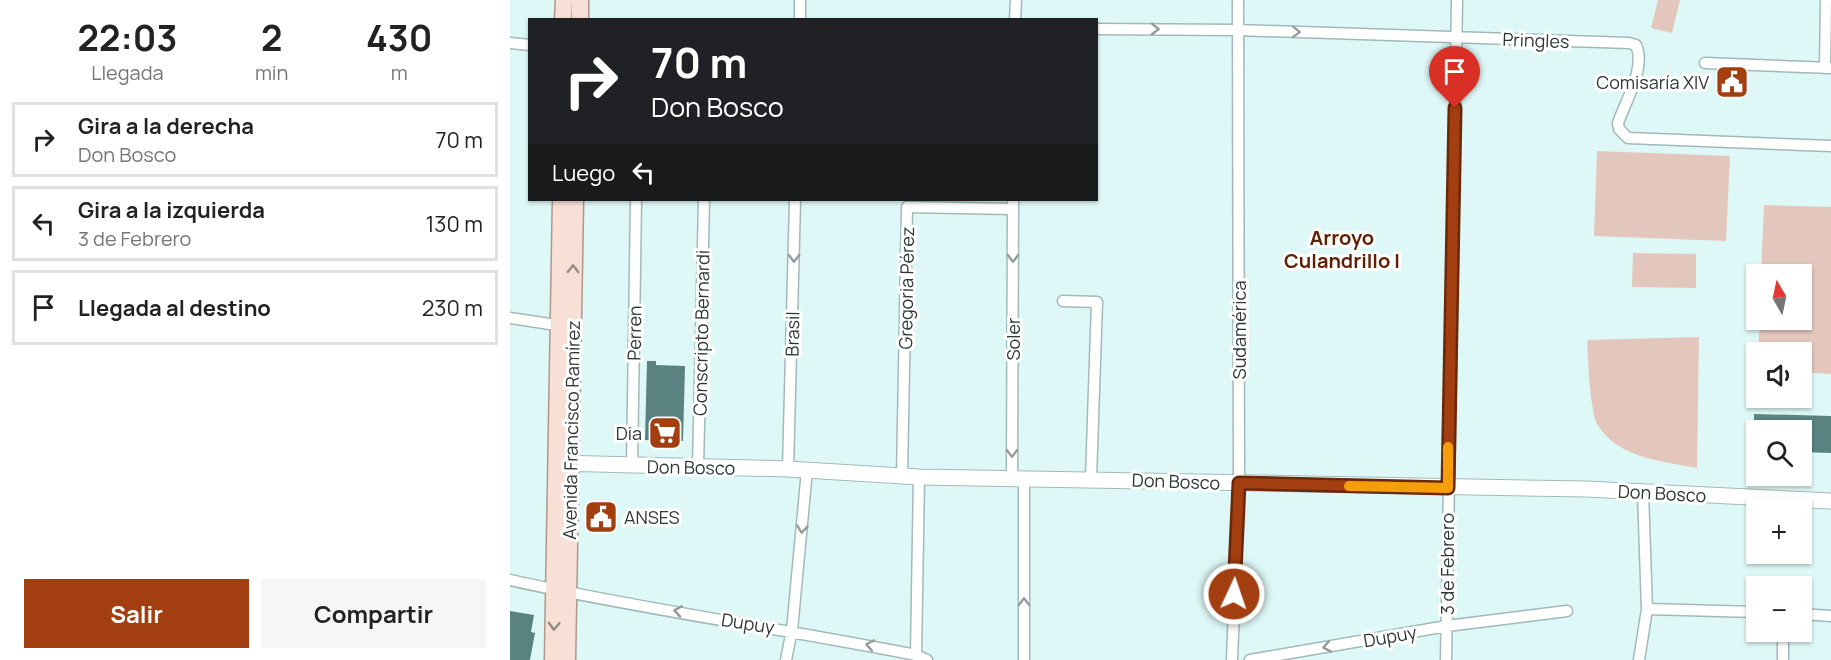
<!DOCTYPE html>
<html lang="es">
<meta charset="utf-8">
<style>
body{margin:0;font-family:Manrope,sans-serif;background:#f6f6f6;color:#222;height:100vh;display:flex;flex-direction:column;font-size:22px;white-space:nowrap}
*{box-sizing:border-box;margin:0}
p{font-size:20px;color:#767676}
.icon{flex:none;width:33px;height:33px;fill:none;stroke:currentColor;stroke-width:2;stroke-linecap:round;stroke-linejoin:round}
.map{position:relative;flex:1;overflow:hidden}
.drawer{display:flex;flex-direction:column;background:#fff;width:510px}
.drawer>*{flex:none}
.hud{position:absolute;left:18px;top:18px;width:570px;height:183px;border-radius:0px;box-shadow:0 2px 4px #0004;background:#202124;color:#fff;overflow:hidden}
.needle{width:39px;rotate:351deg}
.tools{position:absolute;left:1236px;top:264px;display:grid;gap:12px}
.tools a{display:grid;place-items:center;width:66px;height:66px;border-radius:0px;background:#fff;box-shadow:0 2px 4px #0004;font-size:30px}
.pin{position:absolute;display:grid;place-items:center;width:51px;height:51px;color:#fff;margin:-62px -26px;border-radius:50% 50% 50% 0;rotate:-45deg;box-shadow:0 0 6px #0007}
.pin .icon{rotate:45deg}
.me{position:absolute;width:66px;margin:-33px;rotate:3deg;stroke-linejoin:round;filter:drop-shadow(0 0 4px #0008)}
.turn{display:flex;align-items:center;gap:21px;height:126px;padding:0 24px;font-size:27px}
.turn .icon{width:78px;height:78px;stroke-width:2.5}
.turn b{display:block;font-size:42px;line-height:51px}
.then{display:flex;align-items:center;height:57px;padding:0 24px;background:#0003;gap:12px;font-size:22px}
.eta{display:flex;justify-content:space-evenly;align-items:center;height:102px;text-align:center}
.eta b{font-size:36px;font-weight:700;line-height:42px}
.button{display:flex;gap:12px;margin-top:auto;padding:12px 24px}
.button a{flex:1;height:69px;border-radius:0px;background:#a33e10;color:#fff;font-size:24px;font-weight:700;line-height:69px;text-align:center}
.button a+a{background:#f6f6f6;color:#222}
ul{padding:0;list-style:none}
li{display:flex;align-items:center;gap:18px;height:75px;margin:0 12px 9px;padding:0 12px;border:3px solid #e0e0e0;border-radius:0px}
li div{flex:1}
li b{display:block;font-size:22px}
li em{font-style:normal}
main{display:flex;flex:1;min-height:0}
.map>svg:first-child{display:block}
.green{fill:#e4c7bc}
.building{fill:#598281}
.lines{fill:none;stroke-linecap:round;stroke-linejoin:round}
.street-casing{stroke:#a1bab9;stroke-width:13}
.secondary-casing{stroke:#a1bab9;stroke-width:17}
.primary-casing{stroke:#ae978d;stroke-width:19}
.street{stroke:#fff;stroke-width:10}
.secondary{stroke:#fff;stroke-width:15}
.primary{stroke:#f8e0d7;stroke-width:16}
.oneway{stroke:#969b9a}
.oneway2{stroke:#928c86}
.route-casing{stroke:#6a280a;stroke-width:15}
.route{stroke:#a33e10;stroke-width:10}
.slow{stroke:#f59e0b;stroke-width:10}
.labels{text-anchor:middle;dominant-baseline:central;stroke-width:6;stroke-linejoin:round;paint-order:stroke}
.street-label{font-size:18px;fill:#2d3736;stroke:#fff}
.poi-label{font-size:18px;fill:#2d3736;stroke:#fff;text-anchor:end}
.neighbourhood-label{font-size:20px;font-weight:bold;fill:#5e1f02;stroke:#fff}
</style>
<main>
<section class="drawer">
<div class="eta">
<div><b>22:03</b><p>Llegada</p></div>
<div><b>2</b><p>min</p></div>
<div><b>430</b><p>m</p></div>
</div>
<ul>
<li><svg class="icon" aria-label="right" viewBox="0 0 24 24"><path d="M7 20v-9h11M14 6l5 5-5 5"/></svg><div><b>Gira a la derecha</b><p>Don Bosco</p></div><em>70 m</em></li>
<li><svg class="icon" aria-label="left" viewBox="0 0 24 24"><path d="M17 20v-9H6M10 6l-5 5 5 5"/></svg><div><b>Gira a la izquierda</b><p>3 de Febrero</p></div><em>130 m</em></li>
<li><svg class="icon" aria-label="arrive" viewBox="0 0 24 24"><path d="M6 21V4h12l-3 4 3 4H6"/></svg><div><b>Llegada al destino</b></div><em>230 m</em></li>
</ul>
<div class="button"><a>Salir</a><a>Compartir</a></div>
</section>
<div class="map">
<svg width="1321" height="660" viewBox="0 0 1321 660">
<rect width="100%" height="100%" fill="#def8f7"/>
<path class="green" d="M1148,0H1170L1162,33L1141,28Z
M1087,151L1220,156L1216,241L1084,236Z
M1254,205L1321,207V374L1292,372V352H1248L1250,320H1292V274H1251Z
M1123,253L1186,254V288L1122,287Z
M1189,337L1187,468C1151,461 1107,458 1087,424C1080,410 1078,357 1077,340Z"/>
<path class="building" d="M137,361H146V365L175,366L173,441L135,440Z
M1244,414L1321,416V453L1292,452V430H1244Z
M0,611L24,615L21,632L25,633L20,660H0Z"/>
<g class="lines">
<g class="street-casing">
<path id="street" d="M290,20V0
M505,20L506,0
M586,29L727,30L1119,43L1126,45C1136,68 1116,100 1108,123L1109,129L1118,138L1321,146
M0,43L20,45
M1195,63L1321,68
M1315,68L1316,0
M553,301L587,302L581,478
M0,318L53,326
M122,466L126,200
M188,467L194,200
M278,469L285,200
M392,476L397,207L503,209
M502,478L503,200
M0,580C134,610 271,628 406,655L417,660
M1137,609L1246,612
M1292,614L1321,616
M406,655L409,477
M276,660L282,630L297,470
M514,660V479
M722,660L729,483L728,0
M740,660L937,626L1057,611
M936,660L947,0
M1129,660L1137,609L1133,493
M1273,660V632"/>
</g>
<g class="secondary-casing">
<path id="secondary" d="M48,463L278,469L409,477L1076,489L1321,501"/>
</g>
<g class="primary-casing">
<path id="primary" d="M53,20L54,0
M70,20V0
M43,660L51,200
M57,660L65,200"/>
</g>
<use href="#street" class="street"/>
<use href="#secondary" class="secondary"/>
<use href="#primary" class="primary"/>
</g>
<defs><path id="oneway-chevron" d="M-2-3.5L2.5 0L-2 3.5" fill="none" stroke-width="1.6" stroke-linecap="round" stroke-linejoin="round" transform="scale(1.5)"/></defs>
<g class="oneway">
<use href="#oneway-chevron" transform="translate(645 29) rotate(1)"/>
<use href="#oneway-chevron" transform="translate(786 32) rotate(2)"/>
<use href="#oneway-chevron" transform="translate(284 258) rotate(91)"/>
<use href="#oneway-chevron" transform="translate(503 258) rotate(90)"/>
<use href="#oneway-chevron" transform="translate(502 453) rotate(90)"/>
<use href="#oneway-chevron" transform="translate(292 529) rotate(96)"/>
<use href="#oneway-chevron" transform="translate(514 602) rotate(-90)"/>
<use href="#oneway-chevron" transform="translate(168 611) rotate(-171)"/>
<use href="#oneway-chevron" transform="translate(360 645) rotate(-169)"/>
<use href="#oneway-chevron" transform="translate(817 647) rotate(170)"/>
</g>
<g class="oneway2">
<use href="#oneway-chevron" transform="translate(63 269) rotate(-89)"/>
<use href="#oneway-chevron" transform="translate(44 626) rotate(92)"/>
</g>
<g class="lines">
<g class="route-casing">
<path id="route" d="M724,594L729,483L938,488L945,108"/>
</g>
<use href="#route" class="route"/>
<path class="slow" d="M839,486L938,488V447"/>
</g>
<defs>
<g id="civic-square" transform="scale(1.725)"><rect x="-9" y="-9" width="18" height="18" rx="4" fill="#a33e10" stroke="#fff"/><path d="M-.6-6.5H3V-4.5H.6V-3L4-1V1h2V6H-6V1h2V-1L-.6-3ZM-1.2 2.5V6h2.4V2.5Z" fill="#fff"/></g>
<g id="supermarket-square" transform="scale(1.725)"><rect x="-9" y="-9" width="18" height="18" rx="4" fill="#a33e10" stroke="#fff"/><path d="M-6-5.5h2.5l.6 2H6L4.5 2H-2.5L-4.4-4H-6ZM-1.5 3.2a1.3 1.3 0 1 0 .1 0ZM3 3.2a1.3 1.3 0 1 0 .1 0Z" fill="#fff"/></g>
</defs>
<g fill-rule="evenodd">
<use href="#civic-square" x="1222" y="82"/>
<use href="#supermarket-square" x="155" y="433"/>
<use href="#civic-square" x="91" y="517"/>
</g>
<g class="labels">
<g class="street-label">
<text transform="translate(1026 40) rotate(2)">Pringles</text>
<text transform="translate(396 288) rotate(-89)">Gregoria Pérez</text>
<text transform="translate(729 330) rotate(-90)">Sudamérica</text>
<text transform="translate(124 333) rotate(-89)">Perren</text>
<text transform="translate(191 333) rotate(-89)">Conscripto Bernardi</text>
<text transform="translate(282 334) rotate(-89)">Brasil</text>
<text transform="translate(503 339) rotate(-90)">Soler</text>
<text transform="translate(61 430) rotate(-89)">Avenida Francisco Ramírez</text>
<text transform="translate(181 467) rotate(1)">Don Bosco</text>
<text transform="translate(666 481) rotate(2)">Don Bosco</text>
<text transform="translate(1152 493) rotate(3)">Don Bosco</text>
<text transform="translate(937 564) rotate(-90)">3 de Febrero</text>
<text transform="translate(238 623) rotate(9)">Dupuy</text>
<text transform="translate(880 636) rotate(-10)">Dupuy</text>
</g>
<g class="poi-label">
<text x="1199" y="82">Comisaría XIV</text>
<text x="132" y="433">Dia</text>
<text x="114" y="517" text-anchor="start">ANSES</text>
</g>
<g class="neighbourhood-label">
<text x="832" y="237">Arroyo<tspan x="832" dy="23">Culandrillo I</tspan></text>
</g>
</g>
</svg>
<div class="tools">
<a><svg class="needle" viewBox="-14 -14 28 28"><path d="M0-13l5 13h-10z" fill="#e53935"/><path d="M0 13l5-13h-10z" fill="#767676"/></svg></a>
<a><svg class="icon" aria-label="sound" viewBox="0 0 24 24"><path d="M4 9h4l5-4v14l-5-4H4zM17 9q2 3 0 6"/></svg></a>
<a><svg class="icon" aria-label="search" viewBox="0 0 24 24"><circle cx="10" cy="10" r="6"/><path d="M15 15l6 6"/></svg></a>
<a>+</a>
<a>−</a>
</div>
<div class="pin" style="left:945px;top:108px;background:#d93025"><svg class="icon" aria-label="arrive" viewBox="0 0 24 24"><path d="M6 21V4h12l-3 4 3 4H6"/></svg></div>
<svg class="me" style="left:724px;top:594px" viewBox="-20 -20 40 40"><circle r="17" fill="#a33e10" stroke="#fff" stroke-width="3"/><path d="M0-11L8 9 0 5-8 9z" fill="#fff"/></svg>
<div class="hud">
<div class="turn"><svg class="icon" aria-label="right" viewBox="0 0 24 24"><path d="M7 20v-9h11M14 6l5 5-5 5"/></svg><div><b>70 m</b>Don Bosco</div></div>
<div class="then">Luego<svg class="icon" aria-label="left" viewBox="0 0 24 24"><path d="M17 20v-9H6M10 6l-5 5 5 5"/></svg></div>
</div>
</div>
</main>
